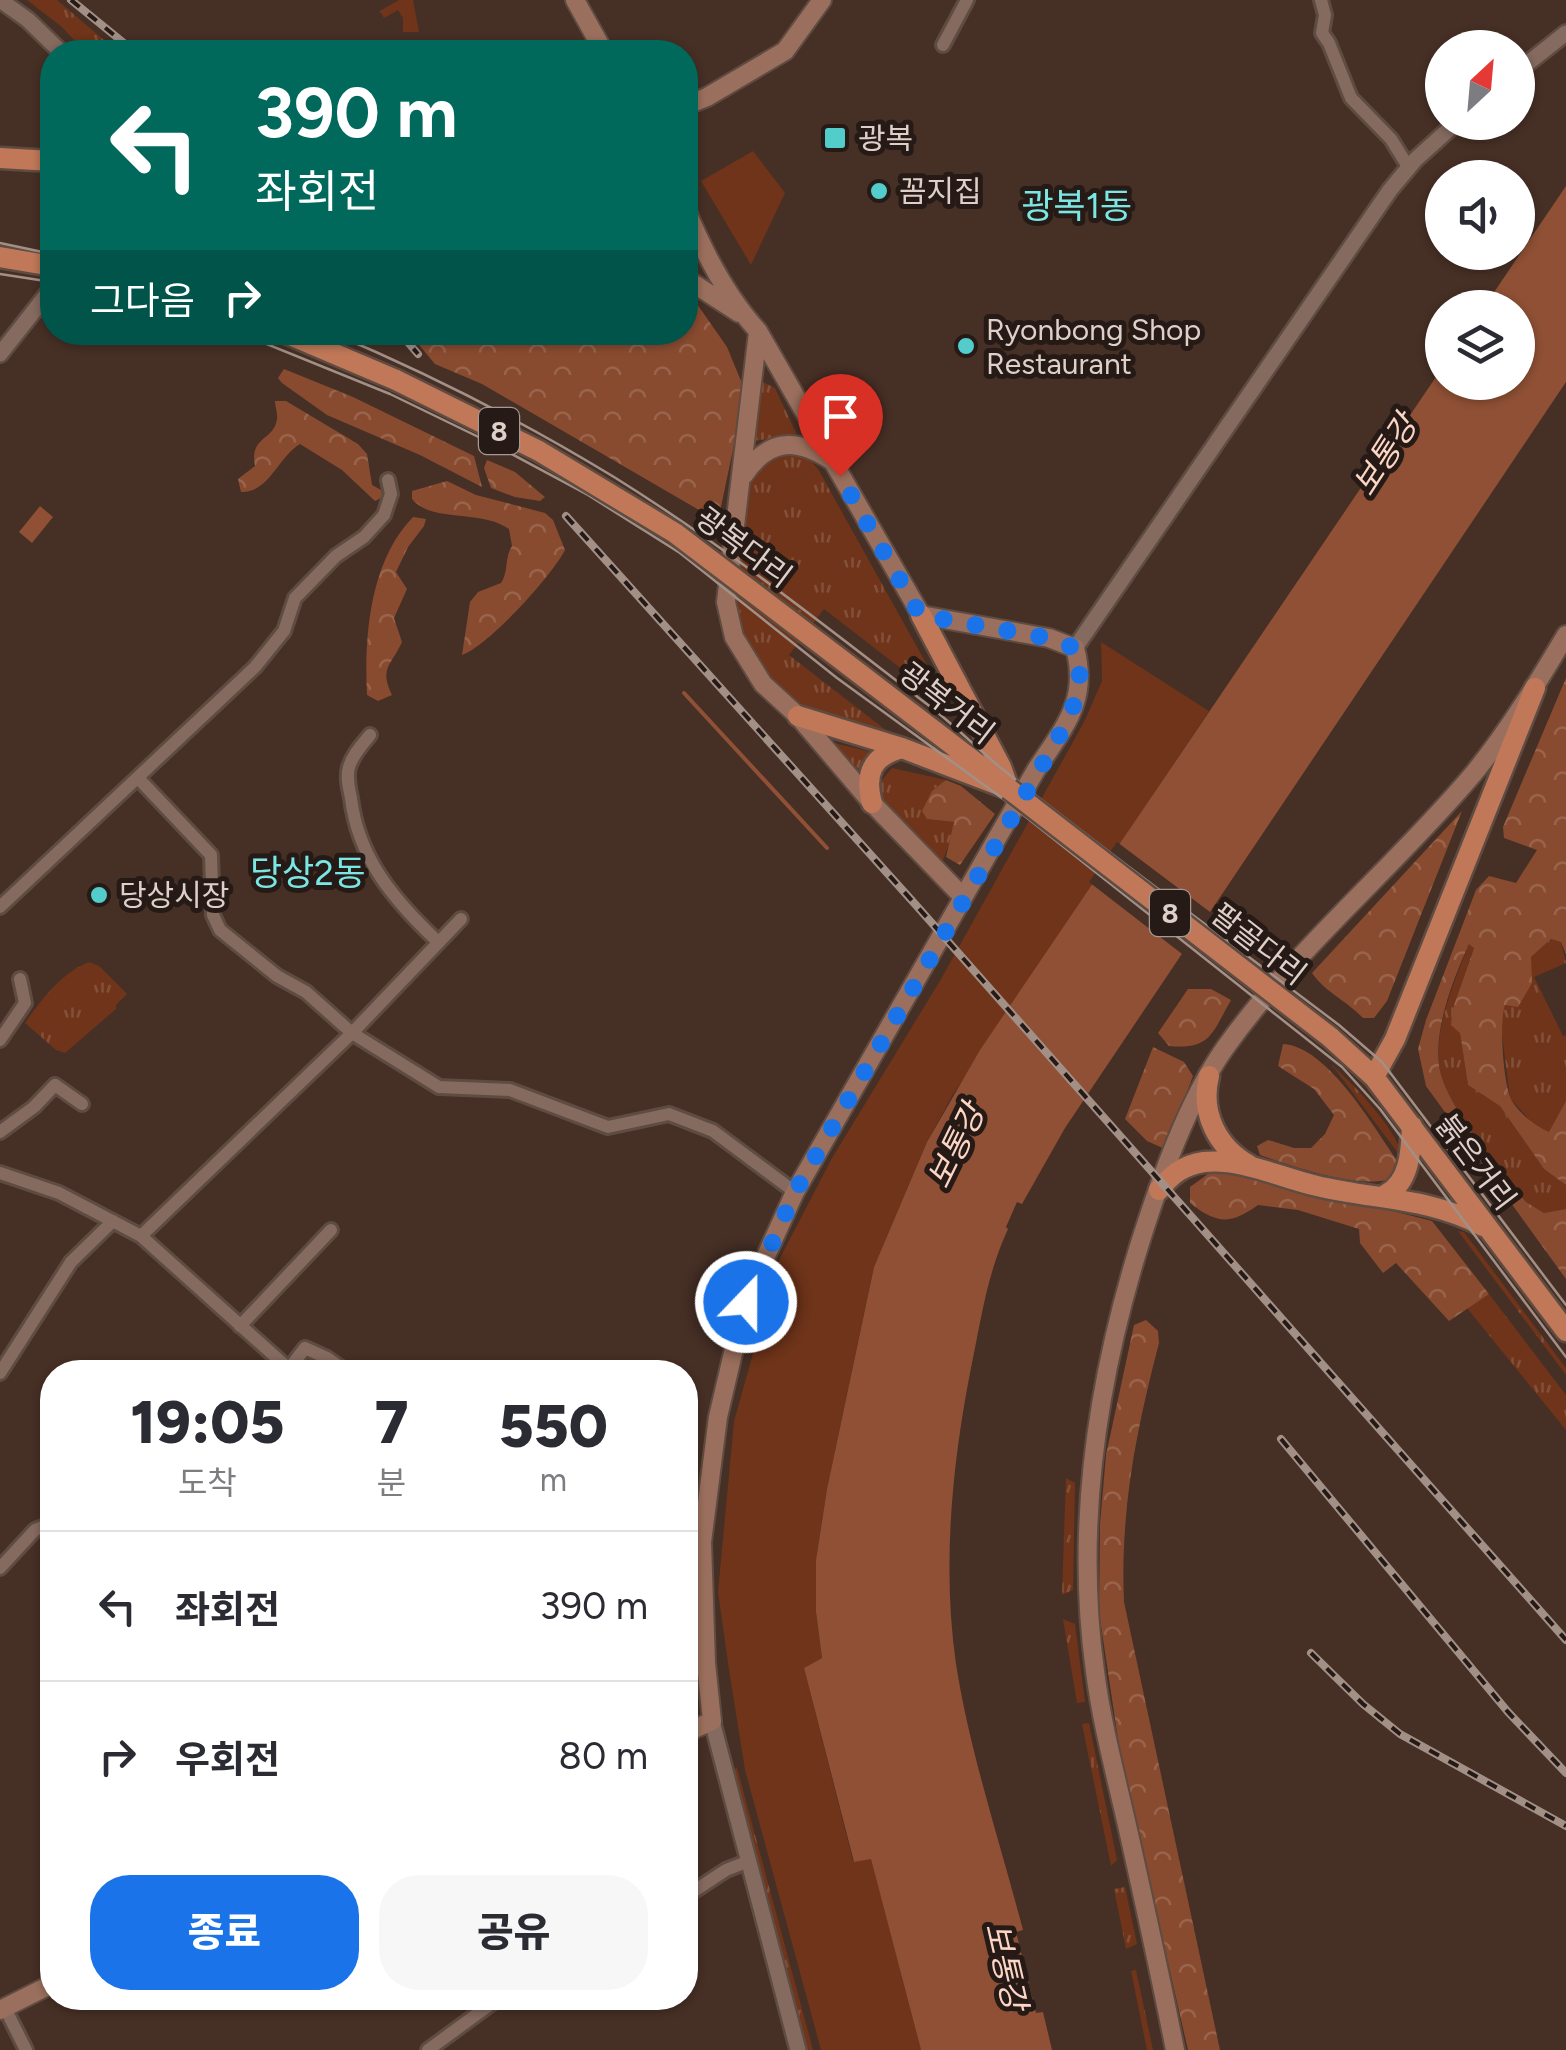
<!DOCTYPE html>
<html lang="ko">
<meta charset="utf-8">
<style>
body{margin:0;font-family:Figtree,"Noto Sans KR",sans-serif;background:#f7f7f7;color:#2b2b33;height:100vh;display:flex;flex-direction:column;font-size:38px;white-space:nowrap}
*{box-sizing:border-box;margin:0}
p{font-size:32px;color:#7c7c81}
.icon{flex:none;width:55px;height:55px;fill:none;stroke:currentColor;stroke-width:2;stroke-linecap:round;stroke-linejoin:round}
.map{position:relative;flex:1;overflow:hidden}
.sheet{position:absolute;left:40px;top:1360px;width:658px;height:650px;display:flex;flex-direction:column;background:#fff;border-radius:40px;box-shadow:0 2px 8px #0004}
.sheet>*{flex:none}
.top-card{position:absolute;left:40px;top:40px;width:658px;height:305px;border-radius:40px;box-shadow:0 2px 8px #0004;background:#00695c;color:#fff;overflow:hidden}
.needle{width:65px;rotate:26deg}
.tools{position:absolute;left:1425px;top:30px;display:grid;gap:20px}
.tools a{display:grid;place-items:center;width:110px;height:110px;border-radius:50%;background:#fff;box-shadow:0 2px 8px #0004;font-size:50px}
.pin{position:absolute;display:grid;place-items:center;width:85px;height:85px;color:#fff;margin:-102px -42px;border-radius:50% 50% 50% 0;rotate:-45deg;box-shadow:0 0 10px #0007}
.pin .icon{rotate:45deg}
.me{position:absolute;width:110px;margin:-55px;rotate:22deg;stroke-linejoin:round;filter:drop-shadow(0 0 8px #0008)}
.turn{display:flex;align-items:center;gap:35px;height:210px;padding:0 50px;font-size:45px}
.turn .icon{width:130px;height:130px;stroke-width:2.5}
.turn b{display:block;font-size:70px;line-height:85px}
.then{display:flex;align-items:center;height:95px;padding:0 50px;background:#0003;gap:20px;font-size:38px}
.eta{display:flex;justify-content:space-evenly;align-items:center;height:170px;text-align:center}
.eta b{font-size:60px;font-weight:800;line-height:70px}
.action{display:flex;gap:20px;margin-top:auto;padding:20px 50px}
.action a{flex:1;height:115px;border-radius:40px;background:#1a73e8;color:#fff;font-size:40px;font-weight:800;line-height:115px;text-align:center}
.action a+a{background:#f7f7f7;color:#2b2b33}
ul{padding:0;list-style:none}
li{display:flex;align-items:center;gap:30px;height:150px;padding:0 50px;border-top:2px solid #e1e1e2}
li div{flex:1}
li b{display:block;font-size:38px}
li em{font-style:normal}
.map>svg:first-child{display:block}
.grass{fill:url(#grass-tufts)}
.forest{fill:url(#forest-crowns)}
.green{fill:#6f3419}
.water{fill:#8f5035}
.pier{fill:#462f25}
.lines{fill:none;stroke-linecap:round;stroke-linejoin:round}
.stream{stroke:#8f5035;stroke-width:4}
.minor-casing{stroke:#5e4b41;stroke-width:18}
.tertiary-casing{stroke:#5e4b41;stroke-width:20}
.secondary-casing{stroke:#5e4b41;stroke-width:22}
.trunk-casing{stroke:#5e4b41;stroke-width:25}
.minor{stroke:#856a5f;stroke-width:12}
.tertiary{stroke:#856a5f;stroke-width:15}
.secondary{stroke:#9b6f5d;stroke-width:18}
.trunk{stroke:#c07858;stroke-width:20}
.tram{stroke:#a29087;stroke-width:2.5}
.rail-casing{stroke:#a29087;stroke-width:8}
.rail{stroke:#251a16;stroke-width:4;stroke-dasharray:11;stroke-linecap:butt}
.trunk-bridge-casing{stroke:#5e4b41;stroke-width:25;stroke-linecap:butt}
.trunk-bridge{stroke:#c07858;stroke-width:20}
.route{stroke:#1a73e8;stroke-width:18;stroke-dasharray:0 32.4}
.poi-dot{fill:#53cdcb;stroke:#251a16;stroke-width:4}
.labels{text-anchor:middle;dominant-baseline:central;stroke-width:10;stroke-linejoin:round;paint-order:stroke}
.shield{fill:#251a16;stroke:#a69993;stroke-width:2.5}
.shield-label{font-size:28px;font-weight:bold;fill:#decfc8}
.poi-label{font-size:30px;fill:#decfc8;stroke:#251a16;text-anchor:start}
.street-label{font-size:30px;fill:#decfc8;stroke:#251a16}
.water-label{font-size:32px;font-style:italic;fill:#fcd5c5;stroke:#251a16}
.quarter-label{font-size:35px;fill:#7be7e4;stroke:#251a16}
</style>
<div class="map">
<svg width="1566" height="2050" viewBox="0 0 1566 2050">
<defs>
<pattern id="grass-tufts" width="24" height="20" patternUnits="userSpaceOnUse" patternTransform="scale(2.5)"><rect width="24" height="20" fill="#6f3419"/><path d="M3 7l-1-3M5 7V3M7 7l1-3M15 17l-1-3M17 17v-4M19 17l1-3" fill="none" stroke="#835039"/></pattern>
<pattern id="forest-crowns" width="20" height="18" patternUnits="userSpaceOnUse" patternTransform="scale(2.5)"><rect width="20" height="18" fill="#894b30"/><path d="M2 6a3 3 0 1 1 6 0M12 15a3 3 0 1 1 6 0" fill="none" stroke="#99644c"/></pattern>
</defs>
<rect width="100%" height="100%" fill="#462f25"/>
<path class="grass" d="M27,0H57L118,52H85L62,27Z
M399,0H413L419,32H403V18L398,10L384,18L380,11Z
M763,382L775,388L797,435L752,441Z
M782,451L807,456L818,469L942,692L935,694L925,687L824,609L789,655L896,738C863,728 824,722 794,703C712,650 740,559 748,478L753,468Z
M834,743L871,752L862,774L859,776L831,745Z
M892,768L946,780L932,791L927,819L953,822L955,827L942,863L876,795L882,780Z
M1551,939L1561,942L1566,963L1534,977L1563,1036L1566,1035V1101L1549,1133L1533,1124L1510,1098L1500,1018L1505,1004L1531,983V957Z
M1469,944L1474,947L1453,1008L1460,1033L1468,1085L1500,1106L1544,1169L1566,1185V1209L1544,1213L1526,1202C1502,1171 1442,1102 1439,1065C1435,1024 1455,981 1469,944Z
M89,962L99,966L127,994L116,1005V1009L65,1053L56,1050L25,1023C42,999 61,973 89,962Z
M1332,1065C1356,1087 1398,1130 1404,1161Z
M1458,1231L1464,1232L1566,1368V1375Z
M1489,1294L1566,1395V1430L1467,1308Z
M1066,1478L1075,1483L1073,1590L1062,1595Z
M1063,1619L1075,1624L1085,1702L1077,1703Z
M1089,1723L1117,1860L1111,1866L1082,1724Z
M737,1768L813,2050H807L732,1770Z
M1125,1887L1137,1944L1126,1949L1114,1889Z
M1136,1970L1153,2050H1147L1131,1971Z"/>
<path class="forest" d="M685,295L697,304L727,347L741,381L743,402L718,521L482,384L435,364L409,333L685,332Z
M284,369L353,397L474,456L482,487L420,455L327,415L282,383L278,378Z
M275,401H286L358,444L367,454L372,485L381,490L383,497L375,501L342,470L300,444C278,457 269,493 241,492L238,479L255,466C249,436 274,441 277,419C278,413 275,407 275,401Z
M487,460L515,472L545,497L540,501L515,497L491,488L484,468Z
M447,481L476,495L545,513L553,520L565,550C551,577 489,645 462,655L470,602L478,592L501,583C509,571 504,559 512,546L509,529C481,509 431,523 412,499V491Z
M413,517L426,519L424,526L408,547L396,572L407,589L394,618L402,642C391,666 379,668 392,695L378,701L367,695C364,636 370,561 413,517Z
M1566,678V954L1561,942L1551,939L1531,957L1532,983L1518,1007L1505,1005C1499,1021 1503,1085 1512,1101C1521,1115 1534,1125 1549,1132L1566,1101V1185L1544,1169L1500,1106L1468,1085L1460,1033L1451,1025L1453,1008L1474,948L1469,944C1454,977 1434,1027 1439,1065C1443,1103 1501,1170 1526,1202L1544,1213L1566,1209V1279L1426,1086L1418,1049L1426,1020L1476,890L1489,876L1516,883L1537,850L1504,838L1503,827Z
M946,780L961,786L995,814L960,865L946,857L954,822L927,819L922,811L932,791Z
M1462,811L1387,1001L1374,1018H1363C1346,1000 1326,993 1312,973Z
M1188,989H1211L1231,1000C1212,1033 1211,1050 1169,1046L1158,1033Z
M1283,1044C1328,1046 1376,1131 1400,1165L1395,1177C1366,1192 1291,1166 1260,1155L1257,1146L1268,1140L1294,1148H1311L1325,1134L1334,1115L1314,1089L1278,1066Z
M1153,1047L1184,1062L1193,1076L1165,1149L1147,1141L1125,1119Z
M1235,1171L1432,1221L1489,1294L1449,1321L1396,1263L1383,1273L1360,1243L1359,1229L1298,1210L1258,1205C1230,1225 1217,1224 1190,1203V1187L1208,1174Z
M1146,1320L1158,1331L1159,1343C1136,1431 1120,1511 1124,1602L1220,2050H1188L1120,1752L1099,1612L1100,1524L1106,1455L1134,1325Z"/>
<path class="green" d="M753,151L785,193L751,265L701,181Z
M1101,642L1209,711L952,1096L927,1142L874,1267L827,1489L816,1560V1612L822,1658L804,1668L853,1861L871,1858L921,2050H821L745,1770L729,1670L718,1592L734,1421L780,1258L832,1158L941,979L1084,722L1102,681Z"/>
<path class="water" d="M1566,186V382L1065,1128L1022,1204L1017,1202L1006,1227L1008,1229C987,1274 981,1320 971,1368C952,1464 942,1567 956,1664C970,1753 1000,1842 1023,1930L1016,1932L1036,2013L1043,2012L1052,2050H921L871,1859L854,1862L804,1668L822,1658L816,1612V1560L827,1489L874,1267L927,1142L980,1050L1442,368V382H1518V308L1484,307Z
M40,506L53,517L32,543L19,532Z"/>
<path class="pier" d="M1117,842L1214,915L1186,957L1089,882Z"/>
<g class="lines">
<path class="stream" d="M684,693L827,848"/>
<g class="minor-casing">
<path id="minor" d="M1321,0L1325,15L1322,33L1329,43L1351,98L1391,139L1409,168
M943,45L967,0
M370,735C362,745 353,754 349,767C346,777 349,788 351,798C358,858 394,900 437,941
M138,778L211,855L213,915L220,930L277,976L306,992L352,1033L439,1087L510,1090L608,1127L669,1114L713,1131L795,1192
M0,907L255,667L284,631L295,598L336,556L364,537L384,515L391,494L388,480
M0,1040L25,1003L20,979
M0,1132L34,1107L55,1085L82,1104
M0,1173L59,1193L141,1236L289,1369L287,1372
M141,1236L352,1033L461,919
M240,1326L331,1230
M289,1369L305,1348L327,1358L347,1372
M0,1373L71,1262L113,1221
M0,1568L35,1530L52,1523
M685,1897L726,1870L749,1861
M5,2008L26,2050
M428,2050L499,1998"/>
</g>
<g class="tertiary-casing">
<path id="tertiary" d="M0,0L28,20L61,52
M1518,71L1566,33
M0,354L52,288
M1075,648L1390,190L1415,160L1457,122
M712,1721L798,2050"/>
</g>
<g class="secondary-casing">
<path id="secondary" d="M575,0L604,52
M685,106L707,97L785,51L822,0
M685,207C703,251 726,296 758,331L921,615L1049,638L1075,648C1089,701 1064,727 1036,770L795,1192L745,1302L718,1417L702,1542L706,1663L712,1721L685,1733
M685,278L739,313
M758,332L726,602L734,637L763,684L798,716L872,803L963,897
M744,475C768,439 795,437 832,461
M0,2010L52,1984
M1175,2050C1161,1978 1145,1906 1129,1834C1117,1780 1102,1726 1095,1671C1075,1527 1097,1381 1140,1243C1160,1180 1187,1102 1225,1048C1297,947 1395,867 1474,773C1509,730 1538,682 1566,635"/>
</g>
<g class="trunk-casing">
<path id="trunk" d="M0,158L52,161
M0,257L52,266
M283,332L396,380
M921,615L1001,767L1009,789
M847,664L984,769
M798,716L902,748L1009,789
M872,803C864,773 872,756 902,748
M1330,1037L1374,1077L1566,1331
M1209,1076C1200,1113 1217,1147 1249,1165
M1374,1077L1395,1039L1535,688
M1159,1190C1171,1175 1183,1165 1204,1162C1242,1158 1281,1178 1317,1186C1376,1200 1427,1197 1483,1226
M1385,1195C1410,1183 1411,1151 1412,1126"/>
</g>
<use href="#minor" class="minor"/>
<use href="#tertiary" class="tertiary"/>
<use href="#secondary" class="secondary"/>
<use href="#trunk" class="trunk"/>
<path class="tram" d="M0,243L52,254
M0,274L52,282
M237,332L390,394L495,445L588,495L680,553L837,678L1002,798L1342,1067L1380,1109L1566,1357
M330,332C427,373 524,422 614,477C725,546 829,629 932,708C956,727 978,749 1001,768C1111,856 1226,939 1339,1025L1382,1062L1566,1305"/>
<g class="rail-casing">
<path id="rail" d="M71,0L135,52
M399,332L418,354
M566,516L915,904L1566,1640
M1281,1439L1508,1712L1566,1773
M1311,1653L1363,1704L1400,1734L1566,1826"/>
</g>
<use href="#rail" class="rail"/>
<g class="trunk-bridge-casing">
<path id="trunk-bridge" d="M396,380L539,451L675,533L847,664
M1009,789L1330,1037"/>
</g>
<use href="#trunk-bridge" class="trunk-bridge"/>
</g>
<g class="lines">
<path class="route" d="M746,1302L795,1192L1066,724C1079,693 1084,681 1075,648L1048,638L920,615L840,476"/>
</g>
<g class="poi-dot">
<rect x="823" y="126" width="24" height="24" rx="5"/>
<circle cx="879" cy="191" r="10"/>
<circle cx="966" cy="346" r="10"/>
<circle cx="99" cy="895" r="10"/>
</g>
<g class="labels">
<g class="shield">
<rect x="479" y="408" width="40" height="46" rx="8"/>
<rect x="1150" y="890" width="40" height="46" rx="8"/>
</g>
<g class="shield-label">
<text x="499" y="431">8</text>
<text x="1170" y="913">8</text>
</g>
<g class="poi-label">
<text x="858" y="138">광복</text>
<text x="899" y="191">꼼지집</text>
<text x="986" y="329">Ryonbong Shop<tspan x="986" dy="34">Restaurant</tspan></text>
<text x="119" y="895">당상시장</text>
</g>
<g class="street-label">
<text transform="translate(744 547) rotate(37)">광복다리</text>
<text transform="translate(947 703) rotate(38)">광복거리</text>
<text transform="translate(1259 944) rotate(38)">팔골다리</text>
<text transform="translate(1476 1162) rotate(53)">붉은거리</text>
</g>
<g class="water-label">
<text transform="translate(1385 455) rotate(-57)">보통강</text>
<text transform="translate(956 1146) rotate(-64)">보통강</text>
<text transform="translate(1006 1966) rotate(77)">보통강</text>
</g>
<g class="quarter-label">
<text x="1077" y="206">광복1동</text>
<text x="308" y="873">당상2동</text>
</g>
</g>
</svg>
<div class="tools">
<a><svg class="needle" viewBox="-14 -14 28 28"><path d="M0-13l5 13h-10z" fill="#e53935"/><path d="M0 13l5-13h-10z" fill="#7c7c81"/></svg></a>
<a><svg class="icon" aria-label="sound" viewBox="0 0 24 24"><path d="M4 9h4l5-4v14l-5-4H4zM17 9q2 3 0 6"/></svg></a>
<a><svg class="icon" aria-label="layers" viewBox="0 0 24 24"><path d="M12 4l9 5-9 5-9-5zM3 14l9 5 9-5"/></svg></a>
</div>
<div class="pin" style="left:840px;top:476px;background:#d93025"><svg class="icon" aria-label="arrive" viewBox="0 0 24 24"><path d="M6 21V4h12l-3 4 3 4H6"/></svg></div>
<svg class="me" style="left:746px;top:1302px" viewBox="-20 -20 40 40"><circle r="17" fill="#1a73e8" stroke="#fff" stroke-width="3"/><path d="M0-11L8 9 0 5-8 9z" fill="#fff"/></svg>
<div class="top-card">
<div class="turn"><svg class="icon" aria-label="left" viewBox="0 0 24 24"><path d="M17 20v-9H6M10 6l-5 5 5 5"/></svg><div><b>390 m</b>좌회전</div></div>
<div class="then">그다음<svg class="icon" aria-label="right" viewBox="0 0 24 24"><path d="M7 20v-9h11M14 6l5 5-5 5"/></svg></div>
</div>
<section class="sheet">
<div class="eta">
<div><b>19:05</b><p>도착</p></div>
<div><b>7</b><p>분</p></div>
<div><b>550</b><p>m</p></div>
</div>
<ul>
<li><svg class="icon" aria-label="left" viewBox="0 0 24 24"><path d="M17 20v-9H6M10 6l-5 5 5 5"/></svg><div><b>좌회전</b></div><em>390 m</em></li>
<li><svg class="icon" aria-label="right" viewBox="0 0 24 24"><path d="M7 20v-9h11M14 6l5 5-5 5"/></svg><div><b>우회전</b></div><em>80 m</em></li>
</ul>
<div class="action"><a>종료</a><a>공유</a></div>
</section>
</div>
